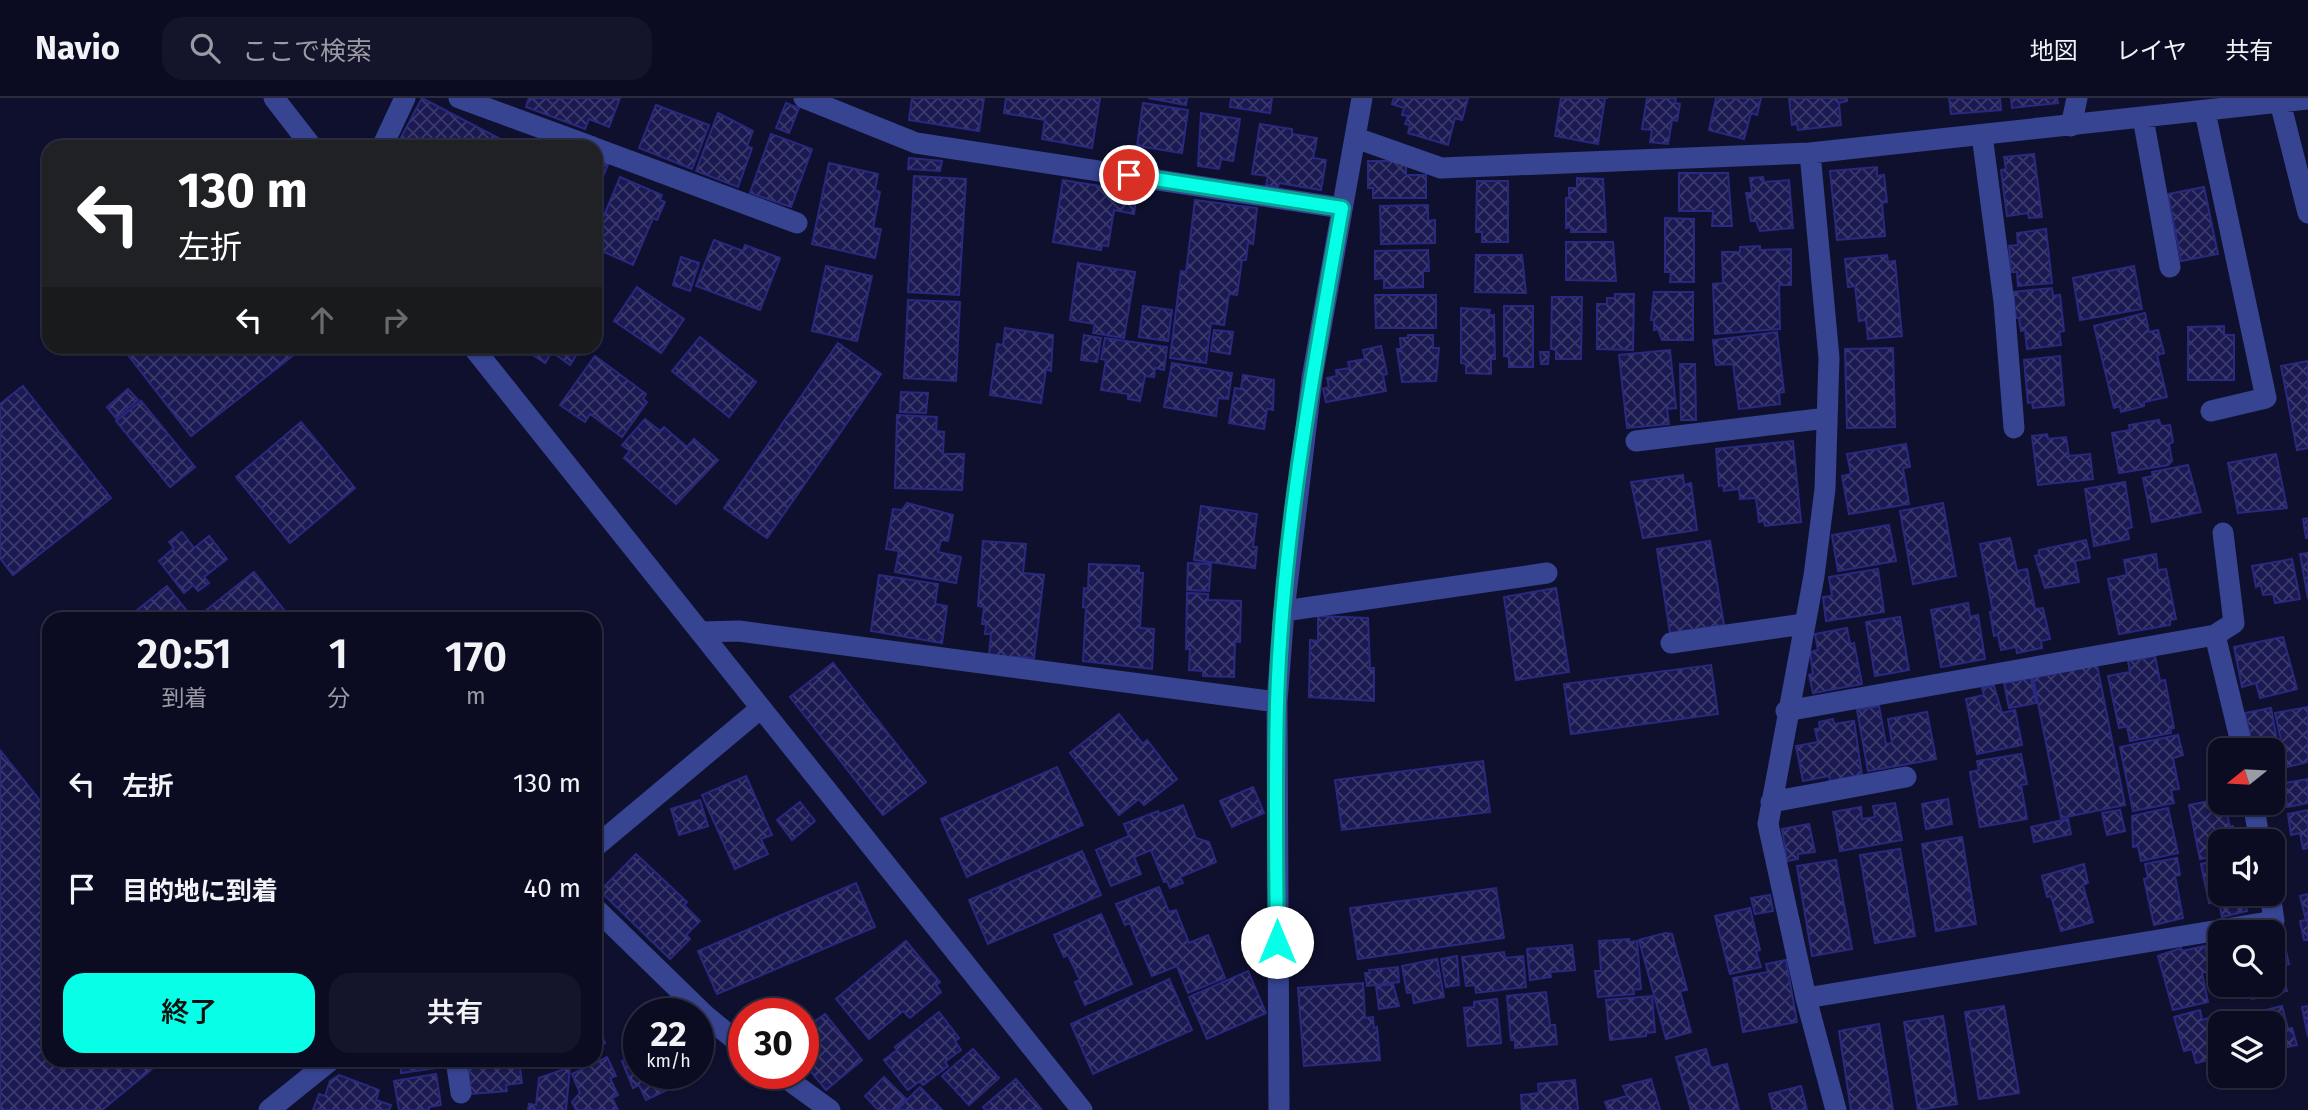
<!DOCTYPE html>
<html lang="ja">
<meta charset="utf-8">
<style>
body{margin:0;font-family:"Fira Sans","Noto Sans JP",sans-serif;background:#14152a;color:#f1f3f6;height:100vh;display:flex;flex-direction:column;font-size:26px;white-space:nowrap}
*{box-sizing:border-box;margin:0}
p{font-size:23px;color:#9a9ba5}
.icon{flex:none;width:38px;height:38px;fill:none;stroke:currentColor;stroke-width:2;stroke-linecap:round;stroke-linejoin:round}
.map{position:relative;flex:1;overflow:hidden}
.panel{position:absolute;left:42px;top:514px;width:560px;height:455px;display:flex;flex-direction:column;background:#0b0c22;border-radius:21px;box-shadow:0 2px 5px #0004,0 0 0 2px #2b2c40}
.panel>*{flex:none}
.banner{position:absolute;left:42px;top:42px;width:560px;height:214px;border-radius:21px;box-shadow:0 2px 5px #0004,0 0 0 2px #2b2c40;background:#202124;color:#fff;overflow:hidden}
.needle{width:46px;rotate:252deg}
.buttons{position:absolute;left:2208px;top:640px;display:grid;gap:14px}
.buttons a{display:grid;place-items:center;width:77px;height:77px;border-radius:14px;background:#0b0c22;box-shadow:0 2px 5px #0004,0 0 0 2px #2b2c40;font-size:35px}
.speed{position:absolute;left:623px;top:900px;display:flex;gap:14px;font-size:35px;font-weight:700;text-align:center}
.speed>*{display:grid;place-content:center;width:91px;height:91px;border-radius:50%;background:#0b0c22;box-shadow:0 2px 5px #0004,0 0 0 2px #2b2c40;line-height:1}
.speed small{font-size:18px;font-weight:400}
.speed .limit{border:10px solid #d22;background:#fff;color:#111}
.pin{position:absolute;display:grid;place-items:center;width:60px;height:60px;color:#fff;margin:-30px;border:4px solid #fff;border-radius:50%;box-shadow:0 2px 7px #0007}
.me{position:absolute;width:77px;margin:-38px;rotate:0deg;stroke-linejoin:round;filter:drop-shadow(0 0 5px #0008)}
.turn{display:flex;align-items:center;gap:24px;height:147px;padding:0 21px;font-size:32px}
.turn .icon{width:91px;height:91px;stroke-width:2.5}
.turn b{display:block;font-size:49px;line-height:60px}
.lanes{display:flex;align-items:center;height:66px;padding:0 21px;background:#0003;justify-content:center;gap:35px;direction:ltr}
.lanes .off{opacity:.35}
.eta{display:flex;justify-content:space-evenly;align-items:center;height:119px;text-align:center}
.eta b{font-size:42px;font-weight:600;line-height:49px}
.button{display:flex;gap:14px;margin-top:auto;padding:14px 21px}
.button a{flex:1;height:80px;border-radius:21px;background:#08ffe7;color:#111;font-size:28px;font-weight:600;line-height:80px;text-align:center}
.button a+a{background:#14152a;color:#f1f3f6}
ul{padding:0;list-style:none}
li{display:flex;align-items:center;gap:21px;height:105px;padding:0 21px}
li div{flex:1}
li b{display:block;font-size:26px}
li em{font-style:normal}
header{display:flex;align-items:center;gap:42px;box-sizing:border-box;height:98px;padding:0 35px;background:#0b0c22;border-bottom:2px solid #2b2c40}
header strong{font-size:33px}
nav{display:flex;gap:38px;margin-inline-start:auto;font-size:24px}
.search{width:490px;height:63px;background:#14152a;display:flex;align-items:center;gap:18px;box-sizing:border-box;padding:0 24px;border-radius:21px;color:#9a9ba5;font-size:26px}
.map>svg:first-child{display:block}
.building{fill:url(#building-cross-hatch);stroke:#29297f;stroke-width:2}
.lines{fill:none;stroke-linecap:round;stroke-linejoin:round}
.minor{stroke:#364492;stroke-width:21}
.route-casing{stroke:#05a696;stroke-width:18}
.route{stroke:#08ffe7;stroke-width:12}
</style>
<header>
<strong>Navio</strong>
<div class="search"><svg class="icon" aria-label="search" viewBox="0 0 24 24"><circle cx="10" cy="10" r="6"/><path d="M15 15l6 6"/></svg>ここで検索</div>
<nav><a>地図</a><a>レイヤ</a><a>共有</a></nav>
</header>
<div class="map">
<svg width="2308" height="1012" viewBox="0 0 2308 1012">
<defs>
<pattern id="building-cross-hatch" width="8" height="8" patternUnits="userSpaceOnUse" patternTransform="scale(1.75)"><rect width="8" height="8" fill="#1a1951"/><path d="M0 0l8 8M0 8l8-8" fill="none" stroke="#3b3a6b"/></pattern>
</defs>
<rect width="100%" height="100%" fill="#0f102e"/>
<path class="building" d="M422,0L504,43L501,49H396Z
M529,0H620L609,29L589,21L585,31L526,9Z
M912,0H984L979,33L909,22Z
M1006,0H1100L1092,50L1042,41L1045,22L1004,15Z
M1148,0H1187L1186,7Z
M1231,0H1272L1270,15L1230,9Z
M1394,0H1468L1462,22L1455,20L1448,47L1408,35L1410,27L1405,26L1408,18L1402,17L1404,10L1392,6Z
M1561,0H1608H1605L1598,46L1555,38Z
M1647,0H1676L1675,5L1680,6L1677,23L1672,22L1668,46L1650,44L1652,32L1642,31Z
M1716,0H1761L1757,17L1751,15L1744,41L1709,32Z
M1789,0H1847V3L1839,5L1841,27L1798,32L1797,26L1792,27Z
M1949,0H2000L2001,12L1951,16Z
M2011,0H2057L2058,5L2012,10Z
M786,5L799,10L789,35L776,30Z
M1143,5L1188,12L1182,55L1137,48Z
M656,7L709,27L692,71L639,50Z
M718,15L753,33L747,48L752,50L738,89L696,73Z
M1201,15L1240,21L1233,63L1221,61L1219,71L1198,68Z
M1260,26L1292,31V36L1317,40L1313,60L1326,62L1321,92L1279,85L1278,89L1266,87L1268,78L1252,76Z
M771,36L812,51L791,109L750,95Z
M2034,56L2042,119L2029,120L2028,115L2007,118L2001,72L2006,71L2004,59Z
M595,59L609,64L595,98Z
M909,60L942,63L940,73L908,71Z
M1368,63H1406V77H1426V100H1373V90H1368Z
M829,65L878,76L875,92L880,94L873,130L881,131L875,160L812,146Z
M1877,69V78L1884,77L1887,104L1882,105L1885,138L1837,142L1830,73Z
M1679,75H1728L1732,128H1712L1713,113H1679Z
M914,78L966,81L959,197L908,194Z
M620,79L662,97L660,102L665,104L657,122L653,120L633,167L595,150V131L598,132Z
M1763,79L1764,84L1789,82L1793,130L1760,133L1756,123H1751L1746,95H1752L1750,80Z
M1577,80L1603,81L1606,134H1571V129L1566,130V100H1569V90H1577Z
M1063,82L1106,89L1107,83L1138,89L1134,116L1114,112L1108,148L1102,147L1101,152L1053,144Z
M1477,83H1508V144H1482V134H1476Z
M2204,89L2218,156L2181,163L2168,96Z
M1195,102L1257,110L1253,146L1248,145L1246,162H1242L1237,197L1229,196L1224,227L1211,225L1206,265L1170,260L1181,173L1186,174Z
M1428,107V123L1435,122V145L1381,146L1380,108Z
M1665,120L1694,121V184H1670L1671,174H1665Z
M2046,131L2052,185L2018,188L2017,174H2011L2009,148L2018,147L2017,135Z
M714,142L743,153L745,147L780,160L760,212L696,188Z
M1566,144H1613L1616,183L1566,182Z
M1760,148V152L1791,151V187H1779L1780,231L1715,236L1713,186L1723,185L1722,154H1740V149Z
M1428,152L1429,173H1423V189L1384,190V180L1375,181V153Z
M1476,157H1522L1526,195L1475,194Z
M1887,157L1888,164L1895,163L1902,238L1868,241L1866,222L1859,223L1855,188L1848,189L1845,161Z
M681,159L699,165L690,193L673,187Z
M1078,165L1135,174L1124,240L1093,235L1095,226L1070,222Z
M826,168L872,178L857,243L812,233Z
M2134,168L2142,211L2080,222L2073,180Z
M637,189L684,221L661,255L614,223Z
M2052,190L2053,198L2060,197L2064,233L2059,234L2061,247L2027,251L2025,232L2021,233L2019,220H2016L2013,194Z
M1654,194H1693V242H1662L1658,231L1654,232V222H1651Z
M1615,196H1634L1633,252L1597,251V206H1607V200H1615Z
M1375,197H1436V230H1376Z
M1552,199H1582L1581,261H1556V252L1551,251Z
M908,202L960,204L956,283L904,280Z
M1143,208L1172,212L1168,243L1139,239Z
M1504,208H1533V269H1509V259L1504,258Z
M1461,210L1490,212L1489,217H1494L1495,261H1491V276L1466,275V266L1461,265Z
M2145,215L2149,234L2158,232L2164,255L2157,257L2167,299L2144,304V308L2121,314L2120,308L2114,310L2094,228Z
M2224,228V237H2234V282H2188V229Z
M1005,230L1053,237L1051,273L1046,271L1041,305L990,297L997,246L1003,247Z
M1214,232L1233,234L1230,256L1211,253Z
M1777,234L1784,294L1779,295L1780,306L1739,311L1733,266L1716,267L1713,242Z
M1084,237L1101,240L1097,264L1081,262Z
M1408,237H1433V250H1439L1436,283L1402,284L1397,251H1401L1400,240H1408Z
M700,239L756,284L729,319L672,273Z
M1105,240L1167,249L1164,272L1155,270L1154,279L1145,278L1140,303L1128,301V296L1101,292L1106,262L1101,261Z
M838,245L881,276L767,440L724,410Z
M121,248H305L191,338Z
M526,248H582L570,267L552,254L545,265L524,251Z
M1381,248L1387,276L1383,277L1386,293L1326,304L1323,291L1329,289L1327,280L1337,278L1336,272L1350,270L1348,264L1365,261L1363,252Z
M1893,250L1895,329L1847,330L1845,251Z
M1670,252L1676,310L1667,311L1669,326L1627,330L1619,257Z
M1540,254H1549L1548,266H1541Z
M595,258L646,296L643,301L647,304L622,339L590,316L585,324L560,307Z
M2060,258L2064,307L2033,310L2032,304L2028,305L2024,262Z
M2308,263V350L2297,352L2281,268Z
M1172,265L1232,275L1228,301L1218,300L1216,318L1164,309Z
M1680,266H1695L1696,322H1681Z
M1243,277L1274,282L1273,312L1267,311L1264,331L1229,325L1235,290L1241,291Z
M23,288L111,400L13,477L0,460V306Z
M128,291L138,302L116,320L107,309Z
M901,294L928,295L926,315L900,314Z
M141,303L195,369L170,389L116,323Z
M897,317L937,319L936,333L944,334L943,356H964L962,392L895,390Z
M645,321L660,333L664,329L687,349L694,341L718,362L676,406L624,360L630,353L622,347Z
M2159,322L2161,328L2170,327L2173,344L2169,346L2172,363L2168,367L2119,375L2112,335L2130,332L2129,327Z
M301,324L355,390L290,445L236,379Z
M2047,336L2048,341L2066,339L2069,358L2090,356L2093,381L2038,387L2032,338Z
M1793,343L1801,424L1765,428L1764,423L1759,424L1756,400L1740,401L1739,391L1724,393L1723,387L1719,388L1716,351Z
M1906,346L1910,369L1903,370L1909,406L1849,416L1842,378L1851,376L1847,356Z
M2276,356L2287,410L2238,415L2228,365Z
M2188,367L2201,414L2152,424L2143,380L2153,378L2152,374Z
M1683,377L1684,387L1691,385L1697,432L1643,440L1631,384Z
M2125,384L2132,429L2127,431L2129,441L2094,448L2085,391Z
M907,405L953,417L948,443L941,442L938,454L961,459L956,485L895,474L899,453L886,451L893,411L902,412Z
M1943,405L1956,478L1913,486L1900,413Z
M1201,408L1257,416L1253,449H1257L1255,470L1194,462Z
M2308,420V440H2306L2303,421Z
M1889,427L1896,463L1838,473L1832,437Z
M182,434L194,450L209,438L227,461L204,479L209,485L198,493L193,487L184,495L159,463L174,450L169,444Z
M2010,440L2017,473L2027,471L2035,511L2043,510L2050,541L2041,543L2042,550L2017,555L2016,549L2001,552L1998,537L1994,538L1990,514H1993L1980,446Z
M2086,442L2090,460L2075,463L2079,484L2045,490L2035,458L2039,457V452Z
M983,443L1026,446L1023,475L1044,477L1034,560L989,557L991,536H985L986,526H982L984,509L978,508Z
M1710,443L1724,527L1670,535L1657,451Z
M2308,455V501L2300,456Z
M2156,456L2158,472L2166,471L2176,521L2170,522V527L2119,536L2108,481L2127,477L2124,462Z
M2292,461L2300,501L2275,505L2273,496L2263,497L2261,487L2256,489L2252,468Z
M1188,465L1211,466L1209,493L1187,492Z
M1089,466L1139,468V475H1143L1140,530L1154,531L1152,571L1083,563L1086,510L1083,509L1084,490L1088,491Z
M1878,471L1884,514L1826,523L1823,499L1832,498L1829,479Z
M254,474L292,522H194Z
M879,477L938,486L935,506L947,508L942,545L871,533Z
M167,488L194,522H125Z
M1556,490L1569,574L1516,582L1504,499Z
M1187,495L1208,496V502L1241,503L1240,544L1235,543L1234,579L1203,578V573L1189,572L1190,551H1186Z
M1968,505L1970,519L1978,517L1985,561L1941,569L1931,512Z
M1318,518L1368,520L1370,570H1374V603L1309,599L1310,542L1318,543Z
M1900,519L1909,572L1875,578L1866,524Z
M1847,530L1850,546L1854,545L1862,586L1813,595L1809,577L1813,576L1810,554L1818,552L1815,536Z
M2283,539L2297,591L2260,600L2256,585L2242,589L2234,549Z
M2155,558L2160,583L2165,582L2174,630L2170,631L2171,635L2130,643L2127,628L2119,630L2108,578L2130,574L2128,563Z
M833,565L926,684L883,717L790,599Z
M1711,567L1718,616L1571,636L1564,586Z
M2097,567L2125,707L2061,720L2033,580Z
M2031,580L2036,605L2009,610L2004,585Z
M1994,588L2002,615L2015,612L2022,647L1977,656L1966,601L1984,597L1982,590Z
M1879,608L1886,646L1892,645L1888,621L1927,614L1936,661L1868,673L1857,612Z
M2308,609V664L2287,669L2275,615Z
M2271,610L2277,642L2252,647L2245,615Z
M1119,616L1143,646L1147,642L1177,681L1144,707L1139,701L1119,717L1070,655Z
M1833,621L1834,626L1854,623L1862,677L1830,683L1829,678L1803,683L1796,648L1818,644L1815,631L1820,630L1819,624Z
M2178,637L2183,657L2173,660L2179,691L2171,692L2174,705L2133,713L2120,649Z
M0,652L49,714V962H163L102,1012H0Z
M2021,656L2027,686L2021,687L2027,721L1980,729L1970,674L1979,672L1977,663Z
M1483,663L1490,714L1342,732L1335,682Z
M1057,669L1083,727L967,779L941,721Z
M746,678L772,737L761,741L768,756L735,771L702,697Z
M2308,681V705L2287,709L2284,685Z
M1253,689L1264,715L1232,729L1220,703Z
M1948,701L1952,726L1926,731L1922,706Z
M2220,701L2224,717L2227,716L2230,729L2233,728L2237,744H2221V757L2200,761L2189,707Z
M700,702L708,728L679,737L671,711Z
M800,704L815,723L792,742L777,722Z
M1895,705L1902,742L1840,753L1833,714L1861,709L1862,721L1875,719L1873,708Z
M1183,707L1196,740L1209,744L1216,764L1180,779L1183,785L1170,790L1167,783L1164,784L1151,752L1134,759L1141,776L1111,788L1096,752L1129,738L1124,726L1158,713L1159,716Z
M2168,710L2178,755L2141,763L2138,748L2133,749L2132,718Z
M2120,712L2125,733L2107,737L2102,715Z
M2308,712V750L2303,751L2300,735L2291,737L2288,716Z
M2068,721L2071,736L2034,744L2031,729Z
M1809,726L1815,754L1798,756V761L1787,763L1782,731Z
M1962,739L1976,826L1936,833L1922,746Z
M1900,751L1915,838L1875,845L1860,757Z
M1082,753L1101,797L988,846L969,802Z
M636,756L687,804L684,807L700,823L686,837L690,841L670,861L600,793Z
M2177,760L2180,777L2175,778L2183,820L2154,827L2144,781L2148,780L2145,766Z
M2221,761V796H2243L2247,813L2222,819L2219,803L2209,805L2201,766Z
M1836,762L1852,851L1812,858L1797,768Z
M2084,766L2088,785L2083,787L2093,824L2061,833L2051,798L2047,799L2042,778Z
M856,785L875,829L717,896L698,853Z
M1159,789L1169,814L1176,812L1189,845L1208,837L1225,880L1188,895L1177,868L1152,878L1130,825L1125,827L1116,806Z
M1496,790L1504,840L1358,861L1350,810Z
M2308,796V842H2304L2300,823L2306,822L2300,798Z
M1770,797L1773,813L1755,816L1751,800Z
M1750,810L1760,852L1756,853L1761,869L1730,876L1715,818Z
M1101,816L1132,886L1085,907L1075,884L1080,882L1068,857L1064,859L1054,837Z
M1665,835L1672,836L1687,892L1680,893L1691,934L1666,941L1639,842Z
M2283,840L2289,866L2276,870L2273,842Z
M1629,841V844L1637,843L1641,891L1633,892L1634,896L1598,899L1595,873H1601L1599,843Z
M906,843L940,884L936,887L941,894L910,920L903,913L869,941L836,901Z
M2219,846L2221,869L2212,870L2207,849Z
M1572,847L1575,872L1550,874L1551,879L1530,882L1527,851Z
M2205,848L2210,873L2202,875L2208,904L2173,912L2158,858L2181,850L2182,853Z
M1504,854L1505,860L1523,858L1526,889L1476,895L1475,887L1466,888L1462,859Z
M1457,858L1459,887L1446,889L1441,861Z
M1437,861L1444,899L1414,905L1412,894L1407,895L1402,868Z
M1786,862L1797,924L1743,934L1733,880L1768,874L1766,866Z
M1398,869L1399,884L1367,888L1365,875H1370L1369,872Z
M2282,871L2287,893L2252,901L2249,887H2273V873Z
M1248,873L1266,915L1207,941L1189,899Z
M1169,881L1192,932L1093,976L1071,926Z
M1363,885L1365,920L1373,919L1374,930L1377,929L1380,962L1304,968L1298,890Z
M1393,886L1399,908L1379,911L1376,888Z
M1546,894L1550,927H1555L1557,946L1515,950V942H1511L1507,898Z
M1652,898L1655,934L1646,935V938L1610,942L1606,902Z
M1497,901L1501,945L1468,948L1464,910L1474,909V904Z
M2004,908L2019,995L1979,1001L1965,914Z
M2282,908L2288,931L2292,930L2297,947L2273,952V926H2239L2237,919Z
M2308,908V939L2302,909Z
M2200,912L2202,922L2222,916L2224,926H2221V959L2196,965L2192,951L2184,953L2174,919Z
M939,914L959,940L955,943L961,952L945,964L948,968L923,987L920,983L908,992L884,962L897,952L895,949Z
M825,916L862,962L826,992L803,964V932Z
M1943,918L1957,1006L1918,1012L1904,924Z
M595,921L605,945L595,949Z
M1879,926L1893,1012H1851L1839,933Z
M973,951L999,980L969,1007L942,978Z
M1706,951L1711,970L1727,966L1739,1012H1691L1676,959Z
M639,956V975H675L680,986L646,1002L639,987L633,990L622,963Z
M607,959L616,978L610,980L618,997L612,1000L618,1012H576L572,1004L580,995L572,976Z
M400,962H443L444,969L401,975Z
M467,962H519L522,985L506,987L507,993L471,996Z
M570,969L566,1012H528L529,1006L536,1007L539,980Z
M436,976L441,1007L429,1009V1012H399L394,983Z
M339,977L379,992L376,1002L391,1007L389,1012H313L319,996L325,998L330,983Z
M884,979L906,1001L895,1012H878L865,998Z
M1016,981L1042,1012H985L983,1009Z
M1651,981L1660,1012H1608L1605,1004L1627,998L1623,988Z
M1575,982L1578,1012H1522L1521,997L1539,995L1538,986Z
M1801,988L1807,1012H1773L1769,996Z
M920,989L942,1012H897Z"/>
<g class="lines">
<path class="minor" d="M274,0L312,49
M459,0L593,49
M804,0L916,45L1342,110
M2280,4L2308,115
M2205,14L2266,300L2211,313
M2143,20L2170,169
M2071,28L2077,0
M1982,37L2004,204L2014,330
M1356,40L1441,70L1810,55L2308,1
M382,49L405,0
M595,50L797,125
M1810,55L1829,260L1825,391L1814,478L1768,726L1806,900L1836,1012
M472,248L1082,1012
M1636,343L1827,320
M1284,513L1547,475
M700,534L739,533L1277,604
M2215,537L2234,525L2223,435
M1671,545L1804,526
M1786,613L2215,537L2243,653
M1771,704L1906,679
M2253,705L2260,744
M595,749L761,610
M595,810L706,918L744,949
M1806,900L2274,823L2270,796
M456,962L461,995
M779,975L830,1012
M269,1012L331,962
M1279,1012L1277,604L1284,513L1312,280L1362,0"/>
</g>
<g class="lines">
<g class="route-casing">
<path id="route" d="M1129,77L1342,110C1313,273 1282,439 1277,605C1275,685 1276,765 1277,844"/>
</g>
<use href="#route" class="route"/>
</g>
</svg>
<div class="buttons">
<a><svg class="needle" viewBox="-14 -14 28 28"><path d="M0-13l5 13h-10z" fill="#e53935"/><path d="M0 13l5-13h-10z" fill="#9a9ba5"/></svg></a>
<a><svg class="icon" aria-label="sound" viewBox="0 0 24 24"><path d="M4 9h4l5-4v14l-5-4H4zM17 9q2 3 0 6"/></svg></a>
<a><svg class="icon" aria-label="search" viewBox="0 0 24 24"><circle cx="10" cy="10" r="6"/><path d="M15 15l6 6"/></svg></a>
<a><svg class="icon" aria-label="layers" viewBox="0 0 24 24"><path d="M12 4l9 5-9 5-9-5zM3 14l9 5 9-5"/></svg></a>
</div>
<div class="speed"><div>22<small>km/h</small></div><div class="limit">30</div></div>
<div class="pin" style="left:1129px;top:77px;background:#d93025"><svg class="icon" aria-label="arrive" viewBox="0 0 24 24"><path d="M6 21V4h12l-3 4 3 4H6"/></svg></div>
<svg class="me" style="left:1277px;top:844px" viewBox="-20 -20 40 40"><circle r="19" fill="#fff"/><path d="M0-13L10 11 0 6-10 11z" fill="#08ffe7"/></svg>
<div class="banner">
<div class="turn"><svg class="icon" aria-label="left" viewBox="0 0 24 24"><path d="M17 20v-9H6M10 6l-5 5 5 5"/></svg><div><b>130 m</b>左折</div></div>
<div class="lanes"><svg class="icon" aria-label="left" viewBox="0 0 24 24"><path d="M17 20v-9H6M10 6l-5 5 5 5"/></svg><svg class="icon off" aria-label="ahead" viewBox="0 0 24 24"><path d="M12 20V5M6 11l6-6 6 6"/></svg><svg class="icon off" aria-label="right" viewBox="0 0 24 24"><path d="M7 20v-9h11M14 6l5 5-5 5"/></svg></div>
</div>
<section class="panel">
<div class="eta">
<div><b>20:51</b><p>到着</p></div>
<div><b>1</b><p>分</p></div>
<div><b>170</b><p>m</p></div>
</div>
<ul>
<li><svg class="icon" aria-label="left" viewBox="0 0 24 24"><path d="M17 20v-9H6M10 6l-5 5 5 5"/></svg><div><b>左折</b></div><em>130 m</em></li>
<li><svg class="icon" aria-label="arrive" viewBox="0 0 24 24"><path d="M6 21V4h12l-3 4 3 4H6"/></svg><div><b>目的地に到着</b></div><em>40 m</em></li>
</ul>
<div class="button"><a>終了</a><a>共有</a></div>
</section>
</div>
